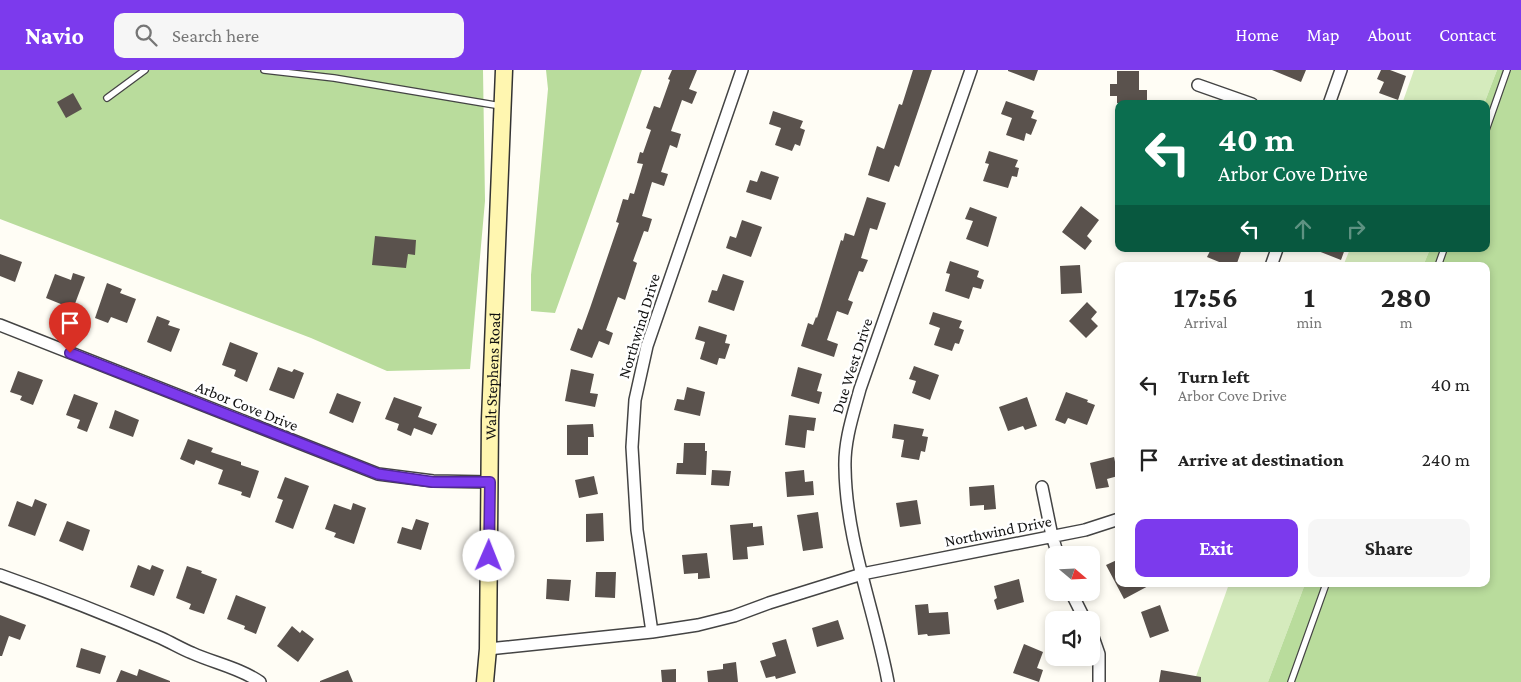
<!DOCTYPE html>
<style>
body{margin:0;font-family:"Crimson Pro",serif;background:#f6f6f6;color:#222;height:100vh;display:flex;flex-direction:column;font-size:19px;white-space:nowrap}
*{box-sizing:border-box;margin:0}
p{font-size:16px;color:#767676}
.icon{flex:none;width:28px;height:28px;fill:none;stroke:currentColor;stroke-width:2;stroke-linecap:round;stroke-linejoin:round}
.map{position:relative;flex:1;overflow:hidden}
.sheet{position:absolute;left:1115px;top:192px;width:375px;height:325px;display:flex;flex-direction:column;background:#fff;border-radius:10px;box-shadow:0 2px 8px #0003}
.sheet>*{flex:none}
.guide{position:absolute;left:1115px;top:30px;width:375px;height:152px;border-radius:10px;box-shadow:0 2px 8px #0003;background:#0b6e4f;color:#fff;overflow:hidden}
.needle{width:32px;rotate:109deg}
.buttons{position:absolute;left:1045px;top:476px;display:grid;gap:10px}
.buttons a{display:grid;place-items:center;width:55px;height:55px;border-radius:10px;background:#fff;box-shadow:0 2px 8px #0003;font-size:25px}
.pin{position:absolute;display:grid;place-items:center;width:42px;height:42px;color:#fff;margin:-51px -21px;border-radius:50% 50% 50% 0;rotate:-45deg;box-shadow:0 0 5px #0007}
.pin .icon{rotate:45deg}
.me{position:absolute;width:55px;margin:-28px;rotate:1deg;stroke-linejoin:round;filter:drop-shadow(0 0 4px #0008)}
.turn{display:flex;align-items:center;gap:18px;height:105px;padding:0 20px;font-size:22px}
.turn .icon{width:65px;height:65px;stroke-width:2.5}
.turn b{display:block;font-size:35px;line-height:42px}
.lanes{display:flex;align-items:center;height:48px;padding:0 20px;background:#0003;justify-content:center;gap:25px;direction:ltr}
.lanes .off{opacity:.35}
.eta{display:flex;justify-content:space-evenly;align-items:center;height:85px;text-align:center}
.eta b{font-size:30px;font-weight:700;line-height:35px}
.cta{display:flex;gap:10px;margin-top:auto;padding:10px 20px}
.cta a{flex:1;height:58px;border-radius:10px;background:#7c3aed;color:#fff;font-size:20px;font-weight:700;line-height:58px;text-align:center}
.cta a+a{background:#f6f6f6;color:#222}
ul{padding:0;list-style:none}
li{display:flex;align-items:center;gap:15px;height:75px;padding:0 20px}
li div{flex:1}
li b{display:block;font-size:19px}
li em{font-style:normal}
header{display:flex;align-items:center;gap:30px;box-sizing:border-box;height:70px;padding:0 25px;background:#7c3aed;color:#fff}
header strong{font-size:24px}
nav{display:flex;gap:28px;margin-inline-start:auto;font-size:18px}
.search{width:350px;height:45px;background:#f6f6f6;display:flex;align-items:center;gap:12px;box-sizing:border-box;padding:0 18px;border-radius:10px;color:#767676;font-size:19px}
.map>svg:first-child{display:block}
.green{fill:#d5ebbd}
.forest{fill:#b9dc9c}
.building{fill:#5a524d}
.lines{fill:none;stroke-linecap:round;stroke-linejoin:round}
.lane-casing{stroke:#444;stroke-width:8}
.street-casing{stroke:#444;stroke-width:14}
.secondary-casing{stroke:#333;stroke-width:19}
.lane{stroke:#fff;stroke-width:5.5}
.street{stroke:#fff;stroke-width:11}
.secondary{stroke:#fff6b0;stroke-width:16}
.route-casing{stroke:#51269a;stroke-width:12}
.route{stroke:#7c3aed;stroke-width:9}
.labels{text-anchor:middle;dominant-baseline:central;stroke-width:5;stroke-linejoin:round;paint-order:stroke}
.street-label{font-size:16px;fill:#111;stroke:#fff}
</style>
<header>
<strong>Navio</strong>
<div class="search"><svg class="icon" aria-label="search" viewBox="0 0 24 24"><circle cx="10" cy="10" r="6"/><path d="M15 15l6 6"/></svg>Search here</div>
<nav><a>Home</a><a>Map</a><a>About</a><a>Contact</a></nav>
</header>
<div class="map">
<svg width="1521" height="612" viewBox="0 0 1521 612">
<rect width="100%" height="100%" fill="#fffdf5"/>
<path class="green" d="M1414,0H1497L1484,34H1402Z
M1350,179H1430L1423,196H1343Z
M1229,514H1305L1268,612H1194Z"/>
<path class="forest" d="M0,0H483L485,131L470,299L387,301L311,268L0,149Z
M546,0H642L555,243L531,241V205L548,19Z
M1497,0H1521V612H1268L1305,514H1486V196H1423L1430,179H1486V34H1484Z"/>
<path class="building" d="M672,0H697L689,19L697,22L692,34L682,30L671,61L681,64L677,78L670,75L661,102L668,104L664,116L652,112L642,146L652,149L648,162L644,161L633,191L637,193L625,230L618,227L606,260L613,263L609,275L599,271L592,288L570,280L578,258L582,260L590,238L619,153L616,152L623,129L628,130L630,123L634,124L643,94L637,93L640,82L643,83L651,60L646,58L654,36L660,38L670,10L668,9Z
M913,0H932L899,97L895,95L889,112L868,105L877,76L884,79L899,34L902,35Z
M1008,0H1038L1034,11L1008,1Z
M1272,0H1306L1301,12Z
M1381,0H1390L1406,6L1398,30L1379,23L1384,12L1377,9Z
M1117,1H1139V20H1147V33H1117V26H1110V14H1117Z
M73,23L82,39L66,48L57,32Z
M1006,31L1034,41L1031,48L1037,50L1031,65L1026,63L1024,71L1006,65L1012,48L1001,44Z
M773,41L803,51L800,58L805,60L800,76L795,74L792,81L775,75L781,58L769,54Z
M989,81L1018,90L1015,97L1019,98L1017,107L1012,106L1008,118L983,111L989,94L985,93Z
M761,101L779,107L771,130L746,122L750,110L757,112Z
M867,127L886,133L877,160L870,158L861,188L868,190L863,202L859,201L848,230L853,232L848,245L837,241L827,270L838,274L834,287L801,276L808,253L813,255L816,247L817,248L841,170L843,171L845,163L854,166Z
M1081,136L1099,150L1087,166L1092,171L1085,180L1062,162Z
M970,137L997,147L988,177L966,169L973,151L965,149Z
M742,150L762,157L751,187L726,178L730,166L736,168Z
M375,166L416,170L415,185L408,184L406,198L372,195Z
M1211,179H1242L1236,196H1223L1224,194L1207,187Z
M1313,179H1345L1341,190Z
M0,184L22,192L15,212L0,206Z
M950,191L979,201L977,207L984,210L981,219L973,217L969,229L945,221L950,204L946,203Z
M1080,195L1082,223L1061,224L1060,196Z
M73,203L85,207L73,239L46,228L55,204L71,210Z
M723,204L744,211L734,241L708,232L712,220L717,221Z
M107,213L122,219L120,223L136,229L127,253L111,247L108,253L95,248Z
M1087,232L1097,242L1091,249L1098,256L1086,268L1069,251Z
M933,242L962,251L959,258L964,260L959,274L955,273L952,281L934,275L940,258L929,254Z
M157,246L170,251L168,255L180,259L171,282L147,272Z
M699,256L727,265L725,273L730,274L725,289L719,288L717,295L700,289L705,272L695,269Z
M230,272L258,283L247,312L234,306L236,300L222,295Z
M914,296L939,305L930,330L912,323L916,311L909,309Z
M278,297L292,302L294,299L304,303L294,329L269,320Z
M798,297L822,304L817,321L822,322L819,334L791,326Z
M571,299L594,304L590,323L598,324L595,337L565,331Z
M18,301L43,310L33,335L20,330L22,326L10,322Z
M687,317L705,322L700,346L674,340L677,329L684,330Z
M1066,322L1088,330L1087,332L1095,335L1087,355L1068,348L1065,354L1055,350Z
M337,323L361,332L353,353L329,343Z
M74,324L98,333L87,362L77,358L80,350L66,345Z
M394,327L422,337L418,347L437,354L432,365L414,358L411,366L397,360L399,354L385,349Z
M1027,327L1037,356L1025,360L1023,356L1008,361L999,337Z
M115,340L139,350L133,367L109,358Z
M789,345L816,348L814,361L807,360L805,378L785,375Z
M593,354L594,367H588V385H567V355Z
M894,354L924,359L922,366L928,367L925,382L921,381L919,390L901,387L904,370L892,368Z
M188,369L213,378L211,382L241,392V395L259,401L250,428L241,425L242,422L218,414L223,400L196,390L194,395L180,389Z
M684,373H705V381H707L706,405L676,404L677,393H683Z
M1114,387L1118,406L1107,409L1109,417L1096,419L1090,393Z
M712,400L731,401L729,416L711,415Z
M804,400L805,412L813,411L814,425L787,427L785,402Z
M594,406L598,424L579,428L575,410Z
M285,407L309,416L293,459L275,452L283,430L277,428Z
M994,415L996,439L984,440V435L970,436L969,417Z
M35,429L47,434L35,466L8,456L17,431L32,437Z
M917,430L921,454L900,457L896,433Z
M353,433L366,438L354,474L334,467L336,463L325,459L334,434L351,440Z
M818,442L823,478L803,481L797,445Z
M603,443L604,471L586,472V444Z
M416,449L429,453L421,480L397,473L402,457L412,460Z
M67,451L90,460L83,481L59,471Z
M753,453V457L762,456L764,475L747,477L748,489L733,490L730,455Z
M707,483L710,508L698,509V503L684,504L682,485Z
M1119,489V514H1152L1124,529L1106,495Z
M138,495L150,500L152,495L164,500L154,526L130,517Z
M187,496L202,501L201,503L217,509L204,544L189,539L191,534L176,528Z
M596,502H616L615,528L595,527Z
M547,509L571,510L569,531L546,529Z
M1019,509L1024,532L997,540L994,530L997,528L994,516Z
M236,525L266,537L256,564L244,559L245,556L227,549Z
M928,534L929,543L948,542L950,564L928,566L927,564L918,565L915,535Z
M1160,535L1169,561L1150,568L1141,542Z
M0,545L26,555L20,570L9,566L2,586H0Z
M838,550L844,569L817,577L812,558Z
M292,556L300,563L302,560L314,569L298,592L277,576Z
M786,569L796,603L776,609L775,606L766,608L760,591L776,586L772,573Z
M1024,574L1043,582L1037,598L1043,600L1039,612L1013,603Z
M81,578L106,586L100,604L76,597Z
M736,592L738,612H708L707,601L723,599V594Z
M139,599L170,611V612H116L121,600L137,606Z
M676,599V612H662L661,600Z
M348,600L353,612H320V611Z
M1161,600L1201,607V612H1159Z"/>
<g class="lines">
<g class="lane-casing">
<path id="lane" d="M264,0L334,8L501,36
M107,28L145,0
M1486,60L1507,0
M1438,196L1444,179
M1291,612L1326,514"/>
</g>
<g class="street-casing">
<path id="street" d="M1198,15L1252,34
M1329,34L1341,0
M1271,196L1277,179
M0,255L378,404L433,411L490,412
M1042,417L1052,466L1058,485
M0,505C54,524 108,545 161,568C172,573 182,579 192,583C214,593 240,598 260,612
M1071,522L1085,550
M1091,561L1099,584V612
M652,562L637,460L632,377L635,330L647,276L742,0
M488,579L652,562L698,555L734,546L769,533L862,504L1085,460L1119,449
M888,612C875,541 846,471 845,398C844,371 853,345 860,319L971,0"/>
</g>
<g class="secondary-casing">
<g id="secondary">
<path id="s1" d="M485,612L488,579L490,350L504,0"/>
</g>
</g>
<use href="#lane" class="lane"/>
<use href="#street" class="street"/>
<use href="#secondary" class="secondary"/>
</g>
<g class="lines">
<g class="route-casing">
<path id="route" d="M70,283L378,404L433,412H490L489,486"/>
</g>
<use href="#route" class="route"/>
</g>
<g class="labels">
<g class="street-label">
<text transform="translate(639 256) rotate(-73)">Northwind Drive</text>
<text transform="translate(852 296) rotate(-72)">Due West Drive</text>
<text stroke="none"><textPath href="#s1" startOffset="306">Walt Stephens Road</textPath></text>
<text transform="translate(247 336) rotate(22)">Arbor Cove Drive</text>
<text transform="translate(998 461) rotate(-11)">Northwind Drive</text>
</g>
</g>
</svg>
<div class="buttons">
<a><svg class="needle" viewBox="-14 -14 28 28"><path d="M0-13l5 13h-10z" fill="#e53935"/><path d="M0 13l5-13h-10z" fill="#767676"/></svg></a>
<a><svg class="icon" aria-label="sound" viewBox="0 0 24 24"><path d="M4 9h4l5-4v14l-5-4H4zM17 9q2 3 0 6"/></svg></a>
</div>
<div class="pin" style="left:70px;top:283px;background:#d93025"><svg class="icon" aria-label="arrive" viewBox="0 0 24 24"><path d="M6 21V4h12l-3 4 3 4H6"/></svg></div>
<svg class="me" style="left:489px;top:486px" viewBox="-20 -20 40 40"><circle r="19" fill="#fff"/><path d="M0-13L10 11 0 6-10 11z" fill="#7c3aed"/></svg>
<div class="guide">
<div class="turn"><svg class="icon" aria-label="left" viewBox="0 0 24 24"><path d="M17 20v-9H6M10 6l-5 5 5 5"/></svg><div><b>40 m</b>Arbor Cove Drive</div></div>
<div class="lanes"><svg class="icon" aria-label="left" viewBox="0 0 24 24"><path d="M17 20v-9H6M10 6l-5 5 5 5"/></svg><svg class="icon off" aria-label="ahead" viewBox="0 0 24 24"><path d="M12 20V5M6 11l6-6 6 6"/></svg><svg class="icon off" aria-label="right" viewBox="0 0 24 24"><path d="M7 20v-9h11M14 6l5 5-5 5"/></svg></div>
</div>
<section class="sheet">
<div class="eta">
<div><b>17:56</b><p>Arrival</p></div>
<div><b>1</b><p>min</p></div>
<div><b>280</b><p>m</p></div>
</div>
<ul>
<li><svg class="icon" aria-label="left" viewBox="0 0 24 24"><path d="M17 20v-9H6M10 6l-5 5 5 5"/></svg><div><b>Turn left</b><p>Arbor Cove Drive</p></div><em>40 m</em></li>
<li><svg class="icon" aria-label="arrive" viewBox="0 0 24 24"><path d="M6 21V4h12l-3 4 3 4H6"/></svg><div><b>Arrive at destination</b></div><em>240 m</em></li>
</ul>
<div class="cta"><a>Exit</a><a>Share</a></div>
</section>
</div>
